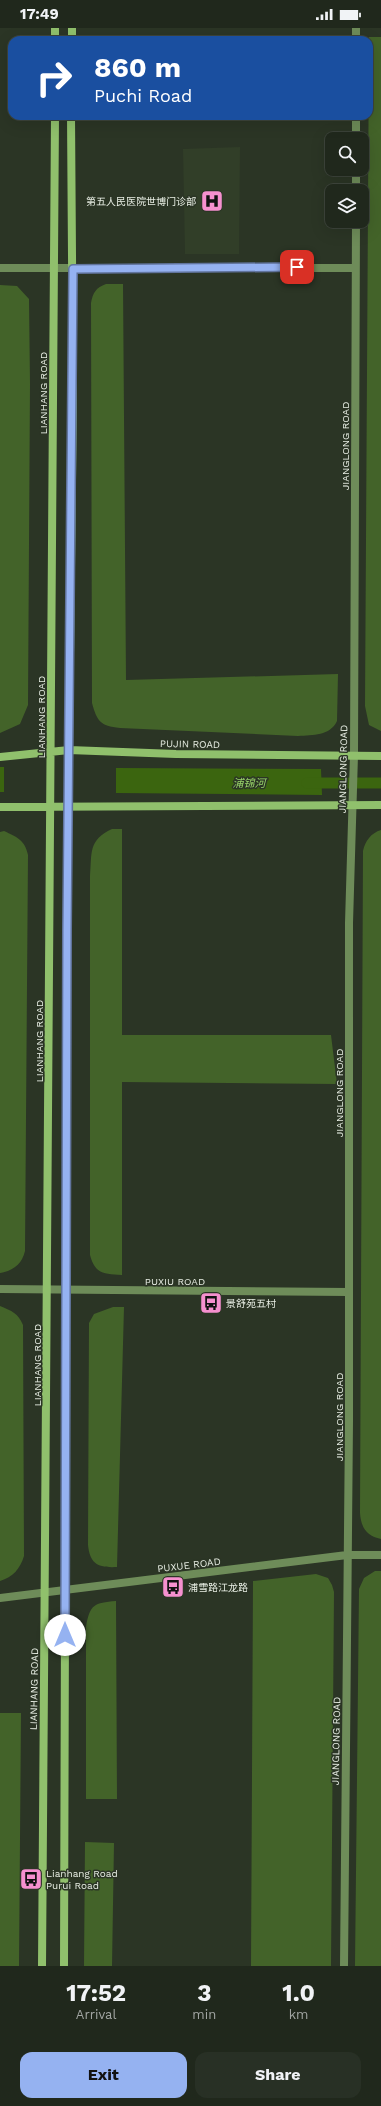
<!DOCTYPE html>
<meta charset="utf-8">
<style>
body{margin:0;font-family:"Work Sans","Noto Sans SC",sans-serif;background:#283025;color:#f1f3f6;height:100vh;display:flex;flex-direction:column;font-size:15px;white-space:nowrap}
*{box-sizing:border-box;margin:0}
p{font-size:13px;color:#a2a6a3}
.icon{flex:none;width:22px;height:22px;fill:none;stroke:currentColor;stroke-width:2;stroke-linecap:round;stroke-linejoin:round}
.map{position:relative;height:1938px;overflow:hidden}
.panel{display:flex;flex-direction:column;background:#20281c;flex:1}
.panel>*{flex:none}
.top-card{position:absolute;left:8px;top:8px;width:365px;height:84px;border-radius:12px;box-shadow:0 4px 16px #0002,0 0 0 1px #3d443b;background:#1a4fa0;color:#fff;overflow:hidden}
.fabs{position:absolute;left:325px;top:104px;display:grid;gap:8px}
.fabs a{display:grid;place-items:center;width:44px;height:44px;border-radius:8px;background:#20281c;box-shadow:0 4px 16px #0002,0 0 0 1px #3d443b;font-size:20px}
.pin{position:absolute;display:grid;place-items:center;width:34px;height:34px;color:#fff;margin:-17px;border-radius:8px;box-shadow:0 2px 6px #0006}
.me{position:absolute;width:44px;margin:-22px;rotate:0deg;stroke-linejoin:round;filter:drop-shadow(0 0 3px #0008)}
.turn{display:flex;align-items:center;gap:14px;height:84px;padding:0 20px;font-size:18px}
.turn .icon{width:52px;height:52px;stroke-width:2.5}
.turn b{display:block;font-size:28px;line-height:34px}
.eta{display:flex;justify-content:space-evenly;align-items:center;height:68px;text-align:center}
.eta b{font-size:24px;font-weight:700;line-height:28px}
.primary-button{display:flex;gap:8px;margin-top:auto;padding:8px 20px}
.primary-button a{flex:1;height:46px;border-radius:12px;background:#95b2f1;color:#111;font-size:16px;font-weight:700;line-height:46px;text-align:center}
.primary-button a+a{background:#283025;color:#f1f3f6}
.status{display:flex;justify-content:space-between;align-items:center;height:28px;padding:0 20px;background:#20281c;direction:ltr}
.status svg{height:11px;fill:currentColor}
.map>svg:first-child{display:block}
.built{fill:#313e28}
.green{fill:#436329}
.water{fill:#3b650f}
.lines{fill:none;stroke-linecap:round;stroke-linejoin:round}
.canal{stroke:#3b650f;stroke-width:11}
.street{stroke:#6e8c59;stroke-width:8}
.secondary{stroke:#90c06c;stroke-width:8}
.route-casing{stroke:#61749d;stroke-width:10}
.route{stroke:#95b2f1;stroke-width:7}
.labels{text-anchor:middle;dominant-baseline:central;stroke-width:3;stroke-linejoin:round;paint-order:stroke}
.poi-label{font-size:10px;fill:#e7ede3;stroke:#2b3525;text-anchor:start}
.street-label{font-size:10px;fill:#e7ede3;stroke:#2b3525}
.water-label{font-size:11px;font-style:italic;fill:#98d469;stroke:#2b3525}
</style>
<div class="status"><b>17:49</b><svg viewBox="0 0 49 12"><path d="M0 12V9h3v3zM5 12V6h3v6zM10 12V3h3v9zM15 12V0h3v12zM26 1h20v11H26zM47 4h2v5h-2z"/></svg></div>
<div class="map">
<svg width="381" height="1938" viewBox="0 0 381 1938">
<rect width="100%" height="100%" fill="#2b3525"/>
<path class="built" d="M240,119L239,226H185L183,121Z"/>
<path class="green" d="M369,9H381V703L369,697L365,678Z
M106,256H123L126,652L338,646L337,693C330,708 313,707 298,708L120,700C100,698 97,693 92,675L91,275C93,264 96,260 106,256Z
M0,257L17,258L29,271L30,356L28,677L20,696L0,705Z
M112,801H122V1007H331L337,1056L122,1054V1247C104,1246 95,1246 90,1227V848C92,825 88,812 112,801Z
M381,802V1511C367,1508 361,1500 360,1485L363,823C365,813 371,805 381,802Z
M4,803C17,809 25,812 28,827L25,1223C22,1236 13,1243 0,1245V804Z
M0,1278C12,1283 18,1285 23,1297L24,1528C20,1541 13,1549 0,1553Z
M113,1279H124L117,1539C98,1540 90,1536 88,1517L89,1295L94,1286Z
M375,1543H381V1938H355L359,1561L364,1550Z
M316,1546L328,1550L332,1557L334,1564L331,1938H251L253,1553Z
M116,1573L117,1771H86V1599C90,1576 94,1575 116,1573Z
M0,1685H21L19,1938H0Z
M85,1814L114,1815L112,1938H84Z"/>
<path class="water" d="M0,739H4V764H0Z
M116,740L321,741L322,767L116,765Z"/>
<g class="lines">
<path class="canal" d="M307,755H381"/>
<path class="street" d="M356,12V0
M356,111V88
M356,163V141
M0,240H355
M0,1261L349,1264
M0,1570L347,1527H381
M344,1938L349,1394V895L354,727L356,193"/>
<path class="secondary" d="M55,12V0
M72,12V0
M0,729L69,722L176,726L381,728
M0,779L381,777
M42,1938L55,88
M64,1938L67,887L73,366L71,88"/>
</g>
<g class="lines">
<g class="route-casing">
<path id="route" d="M65,1607L67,902L73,241L297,239"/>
</g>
<use href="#route" class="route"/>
</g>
<defs>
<g id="hospital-square" transform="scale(1.15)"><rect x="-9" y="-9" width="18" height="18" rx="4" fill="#f690cf" stroke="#2b3525"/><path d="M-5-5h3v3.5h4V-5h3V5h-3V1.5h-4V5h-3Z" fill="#111"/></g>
<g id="bus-square" transform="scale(1.15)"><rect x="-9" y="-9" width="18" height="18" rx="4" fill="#f690cf" stroke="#2b3525"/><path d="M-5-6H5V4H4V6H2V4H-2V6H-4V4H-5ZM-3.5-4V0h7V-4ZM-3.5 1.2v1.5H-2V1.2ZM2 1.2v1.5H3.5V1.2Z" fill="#111"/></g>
</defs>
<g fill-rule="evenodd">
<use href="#hospital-square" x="212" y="173"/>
<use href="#bus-square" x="211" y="1275"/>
<use href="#bus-square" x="173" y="1559"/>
<use href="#bus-square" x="31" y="1851"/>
</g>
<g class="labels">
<g class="poi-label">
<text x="196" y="173" text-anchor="end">第五人民医院世博门诊部</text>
<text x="226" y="1275">景舒苑五村</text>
<text x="188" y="1559">浦雪路江龙路</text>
<text x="46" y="1845">Lianhang Road<tspan x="46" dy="12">Purui Road</tspan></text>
</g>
<g class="street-label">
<text transform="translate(43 365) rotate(-90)">LIANHANG ROAD</text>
<text transform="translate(345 418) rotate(-90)">JIANGLONG ROAD</text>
<text transform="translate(41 689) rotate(-90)">LIANHANG ROAD</text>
<text transform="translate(190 716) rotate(1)">PUJIN ROAD</text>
<text transform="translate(343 741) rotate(-89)">JIANGLONG ROAD</text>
<text transform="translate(39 1013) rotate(-90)">LIANHANG ROAD</text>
<text transform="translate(339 1065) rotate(-90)">JIANGLONG ROAD</text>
<text x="175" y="1253">PUXIU ROAD</text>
<text transform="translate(37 1337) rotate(-90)">LIANHANG ROAD</text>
<text transform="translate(339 1389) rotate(-90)">JIANGLONG ROAD</text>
<text transform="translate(189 1537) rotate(-7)">PUXUE ROAD</text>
<text transform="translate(34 1661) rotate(-89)">LIANHANG ROAD</text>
<text transform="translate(336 1713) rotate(-89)">JIANGLONG ROAD</text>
</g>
<g class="water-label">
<text x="249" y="755">浦锦河</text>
</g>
</g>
</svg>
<div class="fabs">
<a><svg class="icon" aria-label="search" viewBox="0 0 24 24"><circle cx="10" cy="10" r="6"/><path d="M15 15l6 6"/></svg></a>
<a><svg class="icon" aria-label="layers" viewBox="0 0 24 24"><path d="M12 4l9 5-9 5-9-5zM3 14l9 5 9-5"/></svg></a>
</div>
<div class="pin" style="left:297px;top:239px;background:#d93025"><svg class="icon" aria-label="arrive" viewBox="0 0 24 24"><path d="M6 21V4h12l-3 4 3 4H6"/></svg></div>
<svg class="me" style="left:65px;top:1607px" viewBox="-20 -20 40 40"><circle r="19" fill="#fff"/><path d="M0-13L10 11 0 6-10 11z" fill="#95b2f1"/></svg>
<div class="top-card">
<div class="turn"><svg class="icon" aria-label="right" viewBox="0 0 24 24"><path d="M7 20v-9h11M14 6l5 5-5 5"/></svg><div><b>860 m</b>Puchi Road</div></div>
</div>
</div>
<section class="panel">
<div class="eta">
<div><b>17:52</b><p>Arrival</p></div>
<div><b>3</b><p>min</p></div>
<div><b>1.0</b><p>km</p></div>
</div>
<div class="primary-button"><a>Exit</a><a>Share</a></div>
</section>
